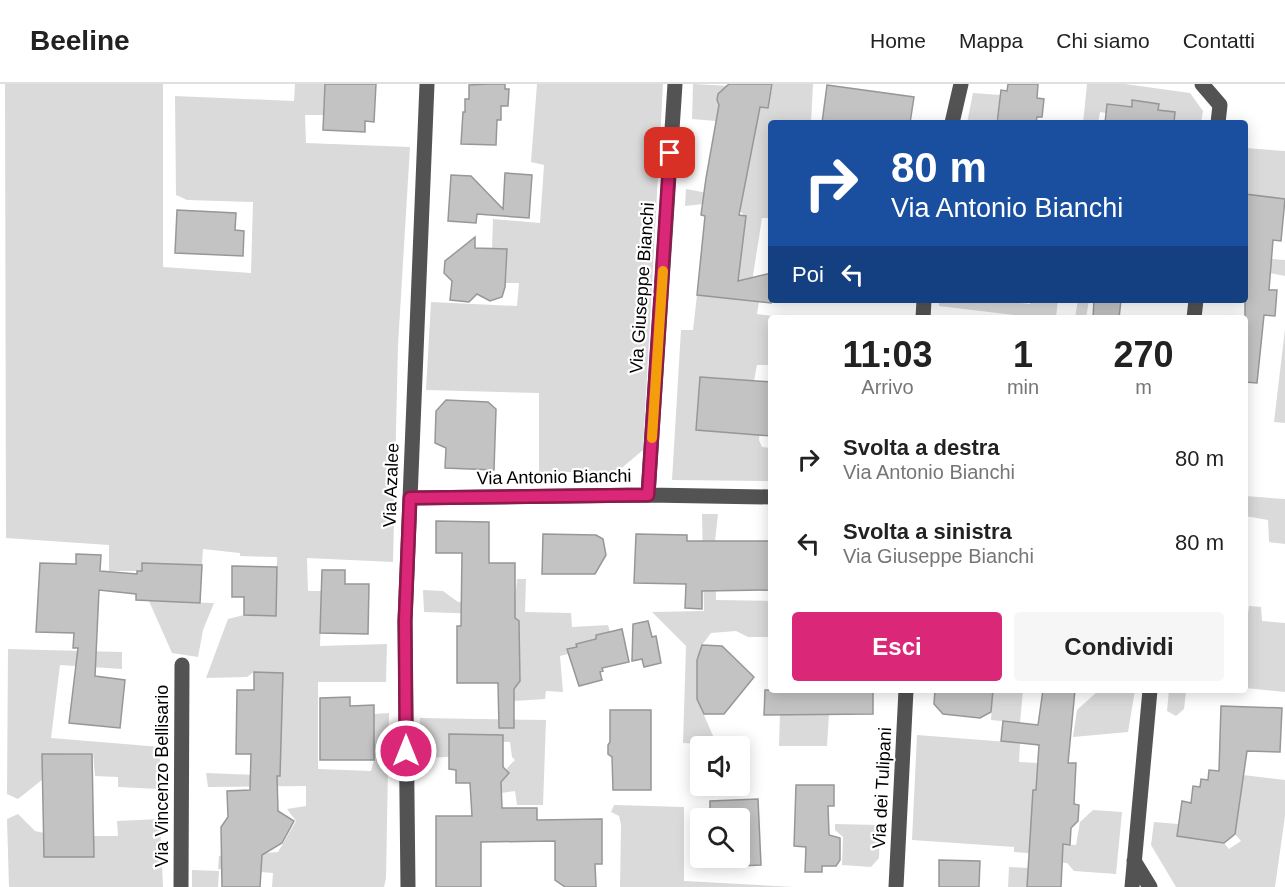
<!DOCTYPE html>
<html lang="it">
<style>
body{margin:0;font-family:Helvetica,sans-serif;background:#f6f6f6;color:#222;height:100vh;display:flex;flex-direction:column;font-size:22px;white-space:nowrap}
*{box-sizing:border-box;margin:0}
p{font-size:20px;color:#767676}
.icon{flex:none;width:33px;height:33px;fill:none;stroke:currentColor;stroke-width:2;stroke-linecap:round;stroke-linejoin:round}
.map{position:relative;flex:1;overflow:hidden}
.drawer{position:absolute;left:768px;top:231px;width:480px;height:378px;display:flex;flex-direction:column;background:#fff;border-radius:6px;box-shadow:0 3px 15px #0003}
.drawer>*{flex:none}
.guide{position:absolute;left:768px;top:36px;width:480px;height:183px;border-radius:6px;box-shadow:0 3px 15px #0003;background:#1a4fa0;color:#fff;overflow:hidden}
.buttons{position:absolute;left:690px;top:652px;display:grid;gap:12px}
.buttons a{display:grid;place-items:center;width:60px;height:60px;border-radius:6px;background:#fff;box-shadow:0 3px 15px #0003;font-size:30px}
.pin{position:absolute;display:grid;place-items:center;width:51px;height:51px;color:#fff;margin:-26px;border-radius:12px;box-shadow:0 3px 9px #0006}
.me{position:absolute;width:66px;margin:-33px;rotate:0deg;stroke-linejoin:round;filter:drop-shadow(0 0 4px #0008)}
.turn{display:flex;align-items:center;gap:21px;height:126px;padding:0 24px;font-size:27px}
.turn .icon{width:78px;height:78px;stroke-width:2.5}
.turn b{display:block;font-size:42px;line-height:51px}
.then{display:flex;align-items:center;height:57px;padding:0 24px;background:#0003;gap:12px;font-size:22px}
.eta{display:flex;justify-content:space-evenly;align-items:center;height:102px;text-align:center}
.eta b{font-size:36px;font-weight:800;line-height:42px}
.action{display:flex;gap:12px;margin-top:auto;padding:12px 24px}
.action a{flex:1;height:69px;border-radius:6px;background:#db2777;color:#fff;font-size:24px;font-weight:800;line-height:69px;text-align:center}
.action a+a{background:#f6f6f6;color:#222}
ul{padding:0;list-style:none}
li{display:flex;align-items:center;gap:18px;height:84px;padding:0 24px}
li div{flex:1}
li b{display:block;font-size:22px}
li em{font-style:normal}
header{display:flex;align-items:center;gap:36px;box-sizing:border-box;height:84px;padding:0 30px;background:#fff;border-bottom:2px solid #e0e0e0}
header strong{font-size:28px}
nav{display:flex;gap:33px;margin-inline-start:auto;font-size:21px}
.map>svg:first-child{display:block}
.green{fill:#dadada}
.building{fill:#c3c3c3;stroke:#979797;stroke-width:1.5}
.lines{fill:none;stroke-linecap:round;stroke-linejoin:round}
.minor{stroke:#535353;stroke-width:15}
.route-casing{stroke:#8e194d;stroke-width:15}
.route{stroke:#db2777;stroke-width:10}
.slow{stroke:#f59e0b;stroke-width:10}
.labels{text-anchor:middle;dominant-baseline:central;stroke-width:4.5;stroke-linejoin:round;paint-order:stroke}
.street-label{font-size:18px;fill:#000;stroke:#fff}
</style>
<header>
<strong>Beeline</strong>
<nav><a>Home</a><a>Mappa</a><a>Chi siamo</a><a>Contatti</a></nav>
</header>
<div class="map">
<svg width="1285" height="803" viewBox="0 0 1285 803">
<rect width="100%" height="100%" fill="#fff"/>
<path class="green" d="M5,0H163V183L251,189L253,118L187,116L176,111L175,12L294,17L295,0H325L323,31H305L306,59L410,63L398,261L393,478L307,474L308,507H322L320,562L387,560L386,598H318V685L371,687L374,676V630L389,629L386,794L384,803H272L273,789L218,785L219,772L278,768L296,737L287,725L306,722V702L208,703L206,689L280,692L282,589L254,588L247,593L206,594L228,535L244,531L276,532L277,473L240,472V469L203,465L202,481L142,487H109V461L6,454Z
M537,0H663L643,366L617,388H539V309L426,306L431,218L517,222L519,199H506L507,166L492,165L493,135L540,139L544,81L531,78Z
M693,0L731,2L718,10L717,16L720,22L768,24L773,0H813L811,39H771V134H762L749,217L759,218L757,230L789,234H771V281H757L754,297H765L759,356L762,363L771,364V397L672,396L681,246H693L697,211L736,215L745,132L736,123L703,120L685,122L686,105L741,115L756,45L716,37L692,35Z
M1087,0H1125L1190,9L1203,27L1201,39H1157L1159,20L1133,16L1132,23L1107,20L1106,29L1100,28L1098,39H1083Z
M973,9L1000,11L996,39H967Z
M1245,64L1285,67V115L1245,110Z
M1272,175L1285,176V192L1270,189Z
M939,216H993L1030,220L1031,216H1058L1056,233L1069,234H1038L939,222Z
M1078,216H1089L1086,234H1075Z
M1285,245V339L1274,338Z
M1245,412L1285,415V460L1269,458L1268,436L1245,432Z
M702,430H718L715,457L716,516L771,517V553H748L736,547L711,549L702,561L697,575V615L717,661L683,659L686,562L652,528L704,527Z
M517,495H526L525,528L571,529L572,543L608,541L610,548L596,551V555L578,559L577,563L567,565L568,570L560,572L563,608L546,607L545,615L514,617V605L520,597L519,537L509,531L424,528L423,506L443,507L458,518L515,517Z
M149,517L214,519L203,546L198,573L172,569Z
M1249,522L1261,523L1262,537L1285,539V608L1245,604V550Z
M8,565L122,568V585L60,581L51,654L161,663L158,705L118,703V693L95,692L93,669L43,670V695L18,715L7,710Z
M993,606H1023L1020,639L991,636Z
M1099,606H1135L1128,648L1073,653L1077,626Z
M1169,606H1191L1186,608L1184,625L1176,632L1167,627Z
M780,630H829L827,662H779Z
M420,634L546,636L543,721H517L515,707L501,709C500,694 504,686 515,676L512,673L510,658H503L449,673L421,674Z
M917,651L1020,659L1019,678L1038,679L1036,706H1033L1030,759L1076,761L1080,738L1093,726L1122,728L1116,790L1074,787L1067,779L1046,777L1045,770L1014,768V763L912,756Z
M1243,691L1285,696V732L1275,803H1176L1151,761L1154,738L1178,740L1177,752L1224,759L1229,765L1241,757L1235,750Z
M614,721L684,723V797L794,803H620L621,741L619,732L611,728Z
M18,730L35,747L44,749V773H94V752H118L117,737L160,735L163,803H9L7,735Z
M835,740L880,741L879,774L871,783L842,781L843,753L835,746Z
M1009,783L1028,784L1027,803H1008Z
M192,786L219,787L218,803H192Z"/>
<path class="building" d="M325,0H376L374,38L365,37V48L323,46Z
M489,0H505V5H509L508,22H501V36H497L496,61L461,60L463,28H465V15H469V1Z
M729,0H772L768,24L760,23L739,131L746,132L738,197L771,189V219L697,211L705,132L701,131L706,94L719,21L717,16L718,10Z
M1008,0H1038L1037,14L1044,15L1042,33H1037L1036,39H997L1001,6L1007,7Z
M827,1L914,13L910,39H822Z
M1132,16L1159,20L1158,26L1175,28L1174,39H1105L1107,20L1132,23Z
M505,89L532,91L529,134L477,130L476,139L448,137L451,91L471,92L503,125Z
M1245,110L1285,115L1281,157L1273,156L1269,206H1277L1275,232L1264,231L1257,299L1245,298Z
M177,126L236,129L235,146L244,147L243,172L175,169Z
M475,153V164L507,165L505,203L502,213L490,217L477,210L469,218L450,216L452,197L444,189L445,177Z
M1094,216H1121L1119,234H1093Z
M700,293L771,298V352L696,346Z
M446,316L488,318L496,325L494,386L445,384L446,364L435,359L436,327Z
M436,437L489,438V479H515V534L519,537L520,597L514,605V644H499L498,599H457V542H461L462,469H436Z
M543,450L596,451L603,455L606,471L595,490H542Z
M636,450L687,451V457H771V506L702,507V525L685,524L686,500L634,499Z
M76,470L101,471L100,487L137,490V487H142V479L202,481L200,519L136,516V510L99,506L95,592L125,596L120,644L69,639L78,564H73L74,549L36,548L40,479L76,480Z
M232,482L277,483L276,532L244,531V513H232Z
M322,486H345V500H369L368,550L320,549Z
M648,537L652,553L656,552L661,579L644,583L642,575L632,577L633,540Z
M622,545L629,578L602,584L603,587L600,588L602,596L579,602L567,565L577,563L576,560L596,555V551Z
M702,561L722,562L754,593L724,630H704L697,615V576Z
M254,588L283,589L280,692H277L278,727L294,737L282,759L262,771L260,803H222L221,743L228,733L227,707L250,706L251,670H236L237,606H254Z
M765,606H873V630L764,631Z
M935,606H993L991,628L980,634L943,630L934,620Z
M1043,606H1075L1068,679H1076L1074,720L1079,721L1078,737L1071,744L1070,761L1063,760L1061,803H1027L1033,706H1036L1039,661L1001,657L1003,637L1038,641Z
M350,613V622L374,621V676H320V614Z
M1221,622L1282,624L1280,668L1247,667L1235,750L1224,759L1177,752L1182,717L1191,719L1193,702L1200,703L1201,695L1208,696L1209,686L1219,687Z
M610,626H651V706H613L612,673L608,670V661L610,658Z
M449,650L503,651V683L509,689L501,698L502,724H537V736L602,735V780H595L596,803H565L555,796V757L481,758V803H436V732H472L470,699H456V686L449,685Z
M42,670H92L94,773H44Z
M796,701H834V722H828L829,751L840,754V776L836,782H822V788H805L806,763L794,762Z
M758,715L761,781L740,782V735H710V717Z
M939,776L980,777L979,803H939Z"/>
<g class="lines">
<path class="minor" d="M1202,0L1220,21L1218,39
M952,39L961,0
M923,234L924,216
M1194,234L1196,216
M648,411L675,0
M410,414L648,411L771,413
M1134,777L1150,803
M181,803L182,581
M408,803L405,537L427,0
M896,803L906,606
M1132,803L1150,606"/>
</g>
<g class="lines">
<g class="route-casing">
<path id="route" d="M406,667L405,537L410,414L648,411L670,69"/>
</g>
<use href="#route" class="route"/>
<path class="slow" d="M652,354L663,187"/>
</g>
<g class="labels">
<g class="street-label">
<text transform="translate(642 204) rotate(-86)">Via Giuseppe Bianchi</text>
<text transform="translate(554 393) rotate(-1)">Via Antonio Bianchi</text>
<text transform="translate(391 401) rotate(-88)">Via Azalee</text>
<text transform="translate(162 692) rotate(-90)">Via Vincenzo Bellisario</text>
<text transform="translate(882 704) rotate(-87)">Via dei Tulipani</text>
</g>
</g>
</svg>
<div class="buttons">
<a><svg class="icon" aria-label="sound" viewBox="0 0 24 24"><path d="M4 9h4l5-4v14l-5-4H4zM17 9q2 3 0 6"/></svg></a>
<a><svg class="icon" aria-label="search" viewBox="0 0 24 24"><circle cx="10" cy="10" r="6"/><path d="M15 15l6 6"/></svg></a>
</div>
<div class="pin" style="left:670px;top:69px;background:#d93025"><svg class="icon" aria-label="arrive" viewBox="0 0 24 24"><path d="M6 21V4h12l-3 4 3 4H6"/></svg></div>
<svg class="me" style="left:406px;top:667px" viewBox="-20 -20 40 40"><circle r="17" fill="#db2777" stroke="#fff" stroke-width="3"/><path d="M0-11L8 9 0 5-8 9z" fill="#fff"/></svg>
<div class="guide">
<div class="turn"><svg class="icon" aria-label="right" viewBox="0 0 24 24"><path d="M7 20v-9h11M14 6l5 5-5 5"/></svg><div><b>80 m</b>Via Antonio Bianchi</div></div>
<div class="then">Poi<svg class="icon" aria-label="left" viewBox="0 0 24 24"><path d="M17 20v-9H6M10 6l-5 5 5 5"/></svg></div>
</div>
<section class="drawer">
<div class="eta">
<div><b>11:03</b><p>Arrivo</p></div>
<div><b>1</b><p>min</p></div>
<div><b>270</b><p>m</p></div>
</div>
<ul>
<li><svg class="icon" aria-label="right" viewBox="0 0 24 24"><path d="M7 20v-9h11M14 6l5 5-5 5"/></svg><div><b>Svolta a destra</b><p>Via Antonio Bianchi</p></div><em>80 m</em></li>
<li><svg class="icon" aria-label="left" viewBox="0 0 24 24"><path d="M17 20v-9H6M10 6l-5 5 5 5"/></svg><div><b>Svolta a sinistra</b><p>Via Giuseppe Bianchi</p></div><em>80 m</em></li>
</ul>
<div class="action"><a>Esci</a><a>Condividi</a></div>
</section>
</div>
